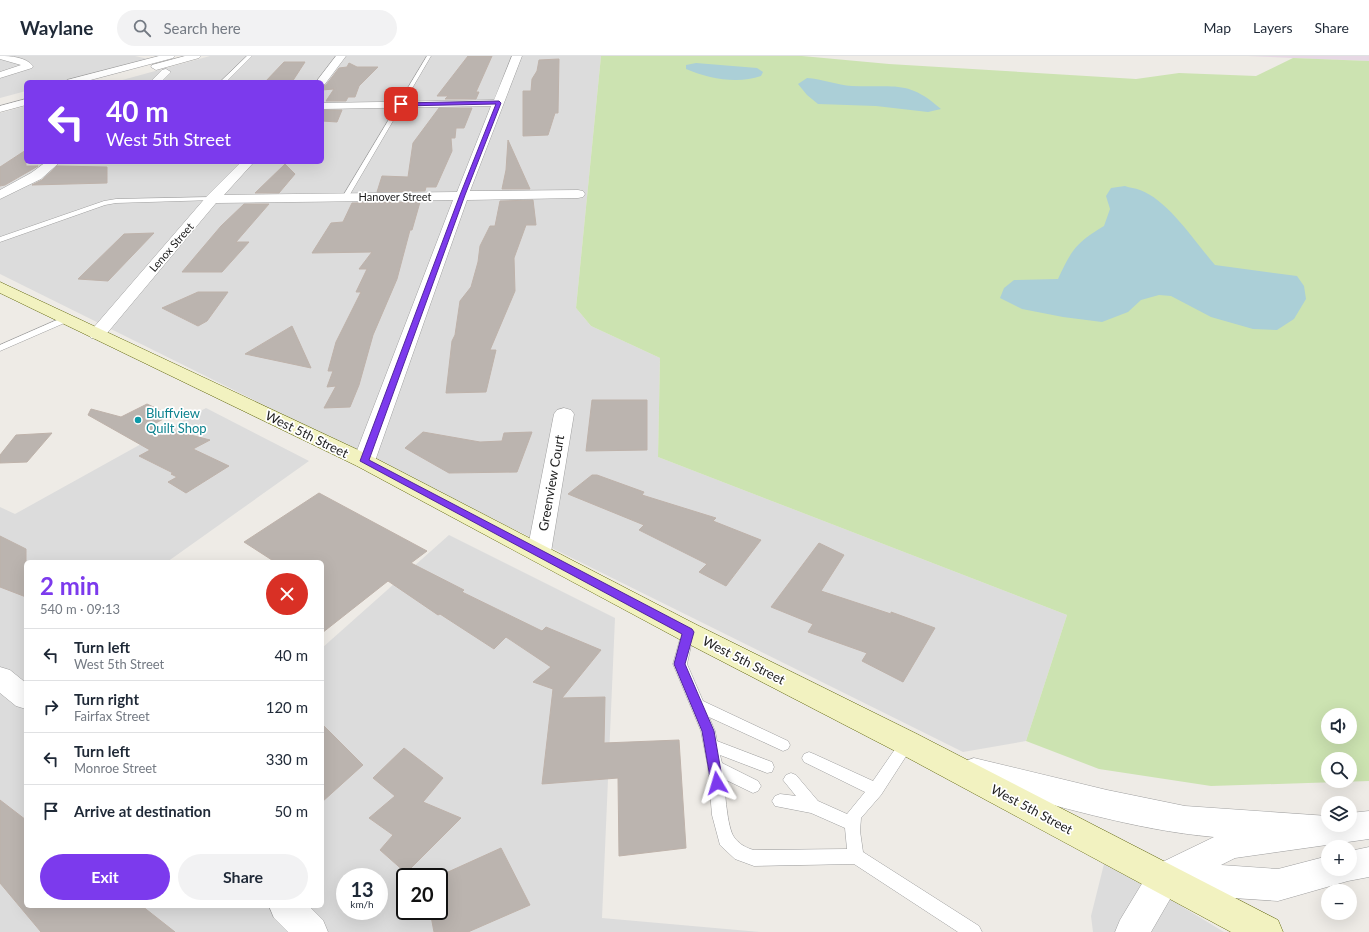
<!DOCTYPE html>
<meta charset="utf-8">
<style>
body{margin:0;font-family:Lato,sans-serif;background:#f2f2f3;color:#1f2937;height:100vh;display:flex;flex-direction:column;font-size:15px;white-space:nowrap}
*{box-sizing:border-box;margin:0}
p{font-size:13px;color:#747a83}
.icon{flex:none;width:22px;height:22px;fill:none;stroke:currentColor;stroke-width:2;stroke-linecap:round;stroke-linejoin:round}
.map{position:relative;flex:1;overflow:hidden}
.drawer{position:absolute;left:24px;top:504px;width:300px;height:348px;display:flex;flex-direction:column;background:#fff;border-radius:6px;box-shadow:0 4px 16px #0002}
.drawer>*{flex:none}
.guide{position:absolute;left:24px;top:24px;width:300px;height:84px;border-radius:6px;box-shadow:0 4px 16px #0002;background:#7c3aed;color:#fff;overflow:hidden}
.buttons{position:absolute;left:1321px;top:652px;display:grid;gap:8px}
.buttons a{display:grid;place-items:center;width:36px;height:36px;border-radius:50%;background:#fff;box-shadow:0 4px 16px #0002;font-size:20px}
.speed{position:absolute;left:336px;top:812px;display:flex;gap:8px;font-size:20px;font-weight:700;text-align:center}
.speed>*{display:grid;place-content:center;width:52px;height:52px;border-radius:50%;background:#fff;box-shadow:0 4px 16px #0002;line-height:1}
.speed small{font-size:10px;font-weight:400}
.speed .limit{border:2px solid #111;border-radius:6px;background:#fff;color:#111}
.pin{position:absolute;display:grid;place-items:center;width:34px;height:34px;color:#fff;margin:-17px;border-radius:8px;box-shadow:0 2px 6px #0006}
.me{position:absolute;width:44px;margin:-22px;rotate:353deg;stroke-linejoin:round;filter:drop-shadow(0 0 3px #0008)}
.turn{display:flex;align-items:center;gap:14px;height:84px;padding:0 16px;font-size:18px}
.turn .icon{width:52px;height:52px;stroke-width:2.5}
.turn b{display:block;font-size:28px;line-height:34px}
.round{display:grid;place-items:center;flex:none;width:42px;height:42px;border-radius:21px;background:#f2f2f3}
.headline{display:flex;align-items:center;justify-content:space-between;height:68px;padding:0 16px}
h1{font-size:24px;font-weight:700;line-height:30px;color:#7c3aed}
.cta{display:flex;gap:8px;margin-top:auto;padding:8px 16px}
.cta a{flex:1;height:46px;border-radius:24px;background:#7c3aed;color:#fff;font-size:16px;font-weight:700;line-height:46px;text-align:center}
.cta a+a{background:#f2f2f3;color:#1f2937}
ul{padding:0;list-style:none}
li{display:flex;align-items:center;gap:12px;height:52px;padding:0 16px;border-top:1px solid #e0e1e3}
li div{flex:1}
li b{display:block;font-size:15px}
li em{font-style:normal}
header{display:flex;align-items:center;gap:24px;box-sizing:border-box;height:56px;padding:0 20px;background:#fff;border-bottom:1px solid #e0e1e3}
header strong{font-size:19px}
nav{display:flex;gap:22px;margin-inline-start:auto;font-size:14px}
.search{width:280px;height:36px;background:#f2f2f3;display:flex;align-items:center;gap:10px;box-sizing:border-box;padding:0 14px;border-radius:22px;color:#747a83;font-size:15px}
.map>svg:first-child{display:block}
.residential{fill:#dcdcdc;fill-rule:evenodd}
.industrial{fill:#e6d8e4}
.grass{fill:#cce3b1;fill-rule:evenodd}
.water{fill:#abcfd7}
.building{fill:#bbb4af;stroke:#beb2aa}
.lines{fill:none;stroke-linecap:round;stroke-linejoin:round}
.service-casing{stroke:#9f9f9f;stroke-width:1}
.minor-casing{stroke:#9f9f9f;stroke-width:1}
.tertiary-casing{stroke:#9f9f9f;stroke-width:1}
.secondary-casing{stroke:#646a11;stroke-width:1}
.service{fill:#fff;fill-rule:evenodd}
.minor{fill:#fff;fill-rule:evenodd}
.tertiary{fill:#fff;fill-rule:evenodd}
.secondary{fill:#f2f2c0;fill-rule:evenodd}
.route{fill:#7c3aed;stroke:#51269a}
.culture-dot{fill:#0f9aa8;stroke:#fff;stroke-width:1.5}
.labels{text-anchor:middle;dominant-baseline:central;stroke-width:3.5;stroke-linejoin:round;paint-order:stroke}
.far-street-label{font-size:11px;fill:#1e1e1e;stroke:#fff}
.culture-label{font-size:13px;fill:#0d838f;stroke:#fff;text-anchor:start}
.street-label{font-size:13px;fill:#1e1e1e;stroke:#fff}
</style>
<header>
<strong>Waylane</strong>
<div class="search"><svg class="icon" aria-label="search" viewBox="0 0 24 24"><circle cx="10" cy="10" r="6"/><path d="M15 15l6 6"/></svg>Search here</div>
<nav><a>Map</a><a>Layers</a><a>Share</a></nav>
</header>
<div class="map">
<svg width="1369" height="876" viewBox="0 0 1369 876">
<rect width="100%" height="100%" fill="#eeebe6"/>
<path class="residential" d="M0,0H135L148,3L61,26H26V35L0,42Z
M210,0H601L576,252L591,270L660,302L658,401L1067,559L1026,685L963,696L0,218V57L26,50V106H322V26H115Z
M206,352L309,405L167,506H26V850H322V592L449,479L615,562L602,862L760,876H0V451L15,458ZM345,821H379V855H345ZM405,821H439V855H405Z
M1105,804L1224,876H1093L1091,860Z"/>
<path class="industrial" d="M1247,0H1369V5L1293,2Z"/>
<path class="grass" d="M601,0H802L889,8L1136,23L1179,17L1256,20L1293,2L1369,5V725L1211,730L1099,713L1026,685L1067,559L658,401L660,302L591,270L576,252ZM1328,659H1350V681H1328ZM1328,703H1350V725H1328Z"/>
<path class="water" d="M696,7L757,12L763,16L761,20C738,28 709,23 686,13V9Z
M807,22C822,23 837,29 852,30C893,32 908,23 941,53L928,56L876,50L818,48L807,39L798,28Z
M1125,130C1130,132 1135,132 1140,134C1168,144 1195,186 1215,209L1297,220L1304,230L1306,243L1294,263L1277,274L1253,273L1211,261L1171,240L1159,239L1141,244L1128,256L1102,266L1063,261L1022,253L1000,242L1004,232L1014,224L1058,223C1072,193 1076,187 1104,170L1110,153L1106,140L1111,132Z"/>
<path class="building" d="M468,0H492L476,36H479L476,43H445L448,40H437Z
M559,3L558,57H555L548,79L523,80V35H531L532,23L537,15L539,4Z
M284,6H305L292,26H265Z
M349,7L357,11H378L359,30L355,41H348L346,45H326L334,33L322,34V30L326,29L339,12L347,11Z
M439,52H472L464,72H456L455,82H451L452,95L436,131H426L425,135L377,136L382,120L408,121L413,87Z
M322,54H342L337,66L322,65Z
M508,84L530,133H502L506,114Z
M26,94V110H38L5,129L0,130V111Z
M285,108L295,118L279,137H255Z
M57,110L107,111V127L32,129L42,124Z
M533,144L536,169H526L514,202L515,235L490,294H496L486,336L446,337L452,285L455,279L460,245L471,231L478,206L480,190L490,170H495L500,145Z
M420,146L412,174H410L397,223L373,279L359,329L350,351L324,352L336,330L327,331L333,315H328L336,286L361,236H356L367,213H359L372,196L312,197L331,167L343,166L352,147Z
M244,148H269L236,186H249L222,216H182L221,170Z
M154,177L108,225L78,223L124,178Z
M198,236H228L207,265L198,270L162,252Z
M292,270L311,312L245,298Z
M592,344H647V394L586,395Z
M147,348L171,359L152,369L210,384L193,393L229,410L186,437L168,426L177,421L171,418L173,417L139,400L150,394L88,359L91,353L121,361Z
M423,376L480,386L502,385L504,377L532,376L517,416L449,417L405,392Z
M52,377L27,406L0,407V399L16,379Z
M592,419H597L644,436L642,439L716,462L713,465L761,484L726,530L699,516L707,508L639,474L644,469L568,438Z
M319,437L427,495L411,507L464,534L462,536L542,575L546,571L601,594L562,642L605,641L604,687L679,684L686,792L619,800L618,722L542,728L553,633L533,626L551,611L506,581L494,593L440,558L438,559L388,525L322,577V506H275L244,486Z
M0,480L26,493V541L0,531Z
M819,487L844,499L821,535L891,558V556L935,572L903,626L862,605L867,597L808,576L813,568L771,551Z
M322,668L363,709L322,746Z
M404,692L443,722L423,746L461,762L406,817L380,794L393,779L369,762L395,740L373,722Z
M0,744L26,764V850H142L175,876H41L0,827Z
M501,792L530,849L468,876H434L430,855H439V821H437Z"/>
<g class="lines">
<g class="service-casing">
<path id="service" d="M247,0H252L226,26H220Z
M427,0H431L349,140L344,141L343,140Z
M212,141L214,142V144L116,147L105,149L0,186V181L104,145L116,143Z
M66,260L70,263L69,265L0,295V289Z
M688,571L693,573L694,576L687,608L703,645L788,685L790,689L788,693L783,695L709,661L715,675L717,685L772,706L774,711L772,716L767,717L720,699L722,707L758,725L761,730L758,735L753,737L724,723C725,735 727,771 734,781C739,788 746,792 754,794L847,793L845,772L811,757L775,750L772,745L775,740L780,738L796,740L783,724L786,719L791,717L796,719L818,745L847,758L865,736L804,706L802,702L804,698L809,696L814,698L873,725L902,683L907,681L912,683L914,687L912,691L881,739L861,762L860,775L863,796L979,870L982,876H958L854,808L754,810L735,803L720,789L712,759L708,711L701,675L673,608L682,576L683,573Z"/>
</g>
<g class="minor-casing">
<path id="minor" d="M0,0C11,0 26,1 33,10L32,12L0,22V16L21,9L0,3Z
M336,0H346L325,28L322,29V26H316Z
M512,0H522L470,135L578,134L583,135L585,138L583,141L578,142L467,144L375,405L371,410L364,411L357,410L353,405L453,144L216,147L103,282L97,283L91,282L88,278L207,140L241,106H254L224,139L457,136L491,50L322,53V47L494,44Z
M166,13L171,16L161,26H150L162,14Z
M46,106H60L41,123L0,143V134L31,117Z
M564,352L571,354L574,358L551,496L547,502L539,504L531,502L527,496L554,358L557,354Z
M0,611L10,614L26,627V653L16,650L0,637Z
M269,850H309L323,864L328,876H288L274,862Z"/>
</g>
<g class="tertiary-casing">
<path id="tertiary" d="M159,0H175L173,2L83,26H66L67,24Z
M185,0H201L199,2L156,14L151,11L152,9Z
M26,43V49L0,56V50Z
M974,702L1107,734L1185,750L1328,760V769H1350V757L1369,755V783L1235,802L1221,809L1278,813L1328,800V813H1350V795L1369,791V821L1348,825L1278,845L1173,838L1151,876H1115L1120,864L1152,811L1214,781C1133,774 1053,748 974,728L963,724L959,715L963,706Z"/>
</g>
<g class="secondary-casing">
<path id="secondary" d="M0,226L371,400L697,569L917,678L1278,864L1283,876H1231L897,696L679,583L357,410L0,237Z"/>
</g>
<use href="#service" class="service"/>
<use href="#minor" class="minor"/>
<use href="#tertiary" class="tertiary"/>
<use href="#secondary" class="secondary"/>
</g>
<path class="route" d="M499,45L501,47L465,139L369,404L692,573L694,576L685,608L714,675L723,727L721,731L717,732L712,731L711,727L702,675L674,608L682,578L360,405L460,139L496,48L401,50L399,48L401,47Z"/>
<circle class="culture-dot" cx="138" cy="364" r="4"/>
<g class="labels">
<g class="far-street-label">
<text x="395" y="140">Hanover Street</text>
<text transform="translate(171 191) rotate(-49)">Lenox Street</text>
</g>
<g class="culture-label">
<text x="146" y="357">Bluffview<tspan x="146" dy="15">Quilt Shop</tspan></text>
</g>
<g class="street-label">
<text transform="translate(307 378) rotate(26)">West 5th Street</text>
<text transform="translate(551 427) rotate(-80)">Greenview Court</text>
<text transform="translate(744 604) rotate(27)">West 5th Street</text>
<text transform="translate(1032 753) rotate(28)">West 5th Street</text>
</g>
</g>
</svg>
<div class="buttons">
<a><svg class="icon" aria-label="sound" viewBox="0 0 24 24"><path d="M4 9h4l5-4v14l-5-4H4zM17 9q2 3 0 6"/></svg></a>
<a><svg class="icon" aria-label="search" viewBox="0 0 24 24"><circle cx="10" cy="10" r="6"/><path d="M15 15l6 6"/></svg></a>
<a><svg class="icon" aria-label="layers" viewBox="0 0 24 24"><path d="M12 4l9 5-9 5-9-5zM3 14l9 5 9-5"/></svg></a>
<a>+</a>
<a>−</a>
</div>
<div class="speed"><div>13<small>km/h</small></div><div class="limit">20</div></div>
<div class="pin" style="left:401px;top:48px;background:#d93025"><svg class="icon" aria-label="arrive" viewBox="0 0 24 24"><path d="M6 21V4h12l-3 4 3 4H6"/></svg></div>
<svg class="me" style="left:717px;top:727px" viewBox="-20 -20 40 40"><path d="M0-17L14 15 0 8-14 15z" fill="#7c3aed" stroke="#fff" stroke-width="4"/></svg>
<div class="guide">
<div class="turn"><svg class="icon" aria-label="left" viewBox="0 0 24 24"><path d="M17 20v-9H6M10 6l-5 5 5 5"/></svg><div><b>40 m</b>West 5th Street</div></div>
</div>
<section class="drawer">
<div class="headline"><div><h1>2 min</h1><p>540 m · 09:13</p></div><a class="round" style="background:#d93025;color:#fff"><svg class="icon" aria-label="close" viewBox="0 0 24 24"><path d="M6 6l12 12M18 6L6 18"/></svg></a></div>
<ul>
<li><svg class="icon" aria-label="left" viewBox="0 0 24 24"><path d="M17 20v-9H6M10 6l-5 5 5 5"/></svg><div><b>Turn left</b><p>West 5th Street</p></div><em>40 m</em></li>
<li><svg class="icon" aria-label="right" viewBox="0 0 24 24"><path d="M7 20v-9h11M14 6l5 5-5 5"/></svg><div><b>Turn right</b><p>Fairfax Street</p></div><em>120 m</em></li>
<li><svg class="icon" aria-label="left" viewBox="0 0 24 24"><path d="M17 20v-9H6M10 6l-5 5 5 5"/></svg><div><b>Turn left</b><p>Monroe Street</p></div><em>330 m</em></li>
<li><svg class="icon" aria-label="arrive" viewBox="0 0 24 24"><path d="M6 21V4h12l-3 4 3 4H6"/></svg><div><b>Arrive at destination</b></div><em>50 m</em></li>
</ul>
<div class="cta"><a>Exit</a><a>Share</a></div>
</section>
</div>
